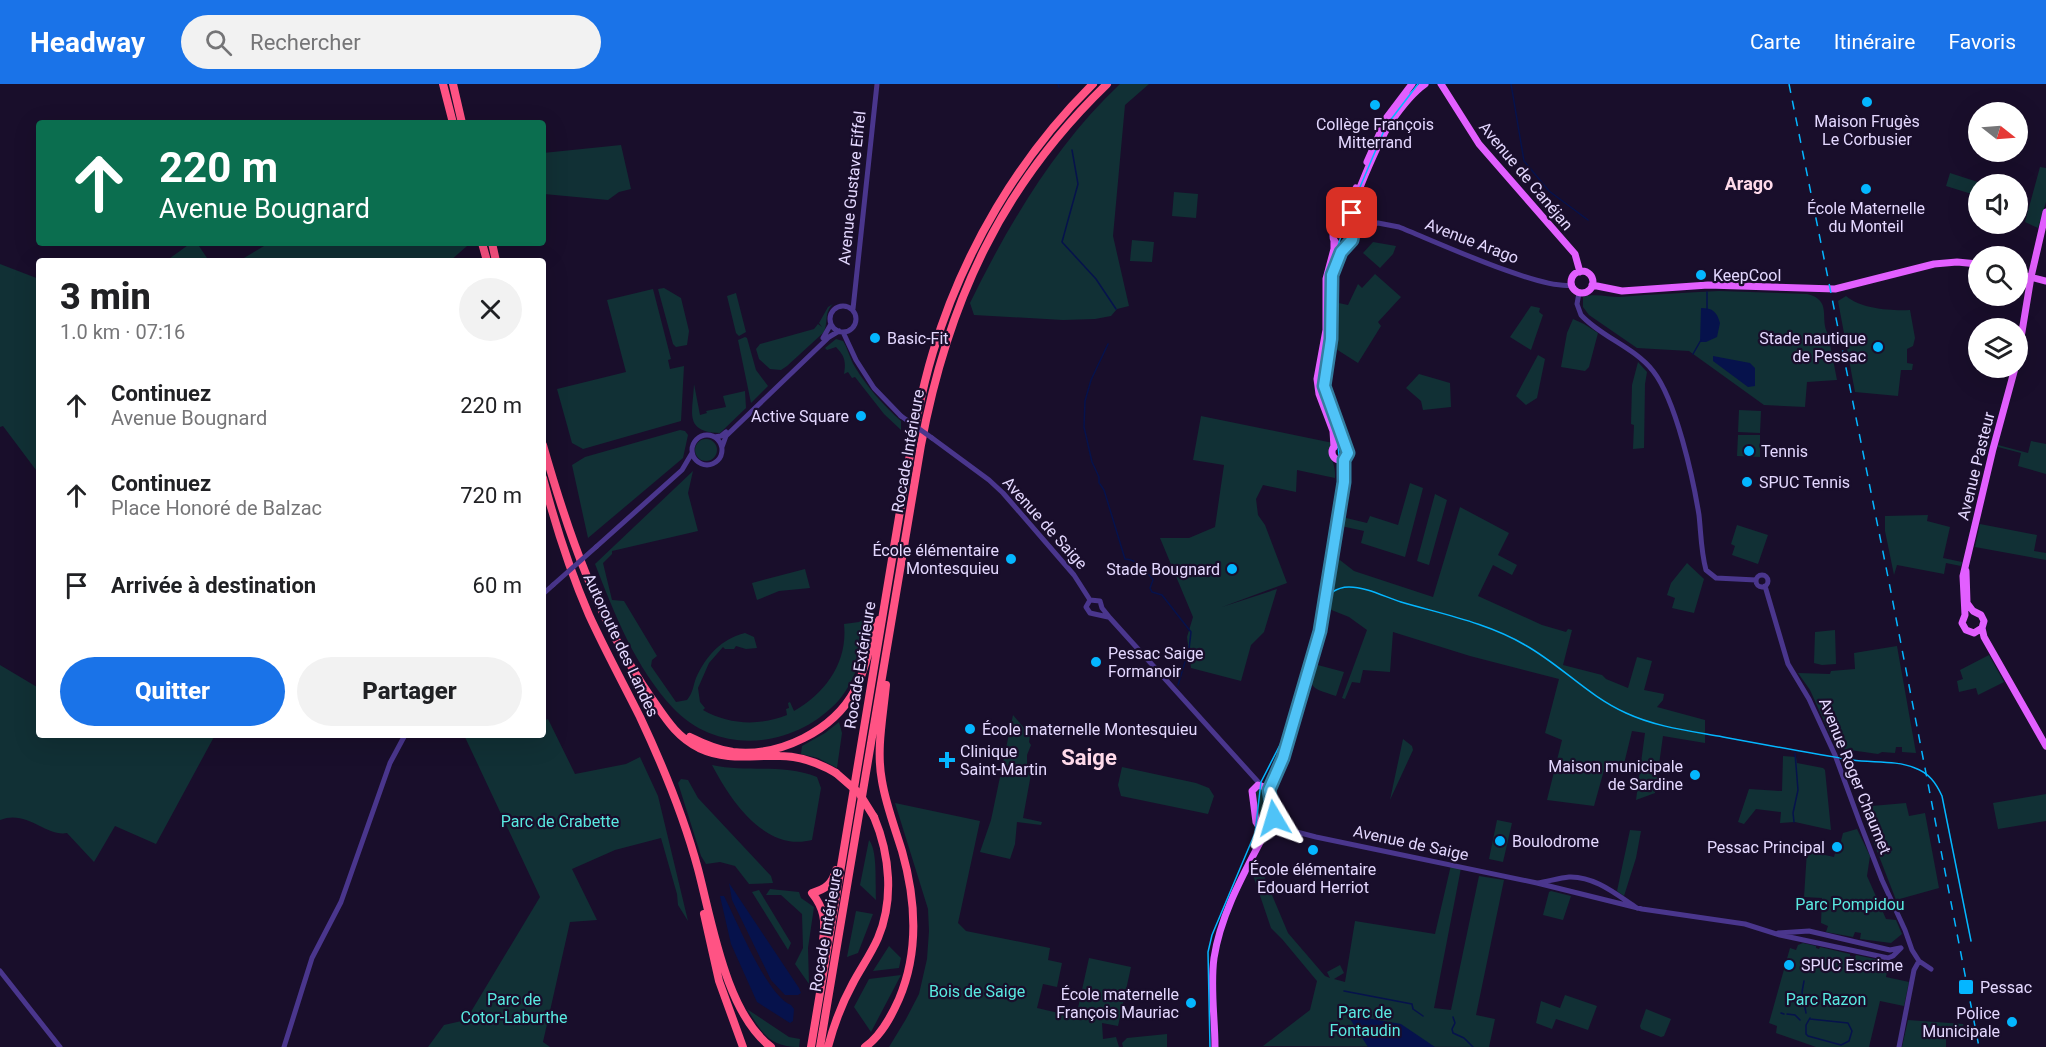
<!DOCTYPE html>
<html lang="fr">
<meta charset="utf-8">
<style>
body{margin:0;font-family:Roboto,sans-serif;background:#f2f2f2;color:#202124;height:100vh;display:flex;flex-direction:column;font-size:22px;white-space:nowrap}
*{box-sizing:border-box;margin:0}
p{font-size:20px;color:#757577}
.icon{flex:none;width:33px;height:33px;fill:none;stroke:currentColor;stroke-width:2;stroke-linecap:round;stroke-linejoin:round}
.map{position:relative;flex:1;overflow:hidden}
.sheet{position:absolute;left:36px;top:174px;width:510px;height:480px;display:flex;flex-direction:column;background:#fff;border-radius:6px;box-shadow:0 6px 24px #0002}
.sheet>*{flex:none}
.guide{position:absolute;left:36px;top:36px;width:510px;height:126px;border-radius:6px;box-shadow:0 6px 24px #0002;background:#0b6e4f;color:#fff;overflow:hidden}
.needle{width:39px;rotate:107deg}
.controls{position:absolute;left:1968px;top:18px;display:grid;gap:12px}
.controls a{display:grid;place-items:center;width:60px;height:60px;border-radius:50%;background:#fff;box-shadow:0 6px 24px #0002;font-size:30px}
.pin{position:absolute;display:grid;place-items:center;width:51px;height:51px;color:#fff;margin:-26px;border-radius:12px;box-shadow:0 3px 9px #0006}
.me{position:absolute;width:66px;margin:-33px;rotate:353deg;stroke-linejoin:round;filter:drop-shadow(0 0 4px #0008)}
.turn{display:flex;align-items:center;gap:21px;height:126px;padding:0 24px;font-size:27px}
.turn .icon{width:78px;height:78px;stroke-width:2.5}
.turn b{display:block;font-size:42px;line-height:51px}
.round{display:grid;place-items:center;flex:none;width:63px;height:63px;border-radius:32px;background:#f2f2f2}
.summary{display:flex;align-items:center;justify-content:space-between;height:102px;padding:0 24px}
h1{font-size:36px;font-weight:800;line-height:45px}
.primary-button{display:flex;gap:12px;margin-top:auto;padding:12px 24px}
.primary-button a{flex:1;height:69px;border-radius:36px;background:#1a73e8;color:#fff;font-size:24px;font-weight:800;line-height:69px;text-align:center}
.primary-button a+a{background:#f2f2f2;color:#202124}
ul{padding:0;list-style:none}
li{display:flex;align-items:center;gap:18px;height:90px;padding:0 24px}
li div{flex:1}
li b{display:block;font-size:22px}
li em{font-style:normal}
header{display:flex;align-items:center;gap:36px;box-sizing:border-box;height:84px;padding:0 30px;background:#1a73e8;color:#fff}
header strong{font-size:28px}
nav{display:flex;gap:33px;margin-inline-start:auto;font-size:21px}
.search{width:420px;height:54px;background:#f2f2f2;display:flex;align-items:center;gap:15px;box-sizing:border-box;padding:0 21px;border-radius:33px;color:#757577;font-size:22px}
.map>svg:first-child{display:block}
.green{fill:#113035}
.water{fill:#06124c}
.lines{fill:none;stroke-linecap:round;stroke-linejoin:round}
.stream{stroke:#06124c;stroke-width:1.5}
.minor{stroke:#4a368d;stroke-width:5}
.major{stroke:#e25fff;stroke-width:7}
.highway{stroke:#ff5384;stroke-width:8}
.tram{stroke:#04b6ff;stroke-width:1.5}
.rail{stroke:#04b6ff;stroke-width:1.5;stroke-dasharray:9 8;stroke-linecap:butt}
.minor-bridge{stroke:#4a368d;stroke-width:5}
.highway-bridge{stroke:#ff5384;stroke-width:8}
.route-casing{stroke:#337fa1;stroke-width:15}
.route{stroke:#4fc3f7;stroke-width:10}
.poi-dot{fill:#04b6ff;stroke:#190e2b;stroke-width:2}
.labels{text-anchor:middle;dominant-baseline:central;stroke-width:4.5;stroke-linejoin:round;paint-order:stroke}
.poi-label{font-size:16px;fill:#e4d8ff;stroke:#190e2b;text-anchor:start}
.street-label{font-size:16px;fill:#e4d8ff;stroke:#190e2b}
.park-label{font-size:16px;fill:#59eae1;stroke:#190e2b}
.neighbourhood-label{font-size:18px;font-weight:bold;fill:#ffdaea;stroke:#190e2b}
.district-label{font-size:22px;font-weight:bold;fill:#ffdaea;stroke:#190e2b}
</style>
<header>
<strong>Headway</strong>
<div class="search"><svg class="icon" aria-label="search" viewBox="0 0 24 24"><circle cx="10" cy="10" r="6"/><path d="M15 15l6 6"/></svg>Rechercher</div>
<nav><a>Carte</a><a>Itinéraire</a><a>Favoris</a></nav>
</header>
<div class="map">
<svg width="2046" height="963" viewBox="0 0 2046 963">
<rect width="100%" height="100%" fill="#190e2b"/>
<path class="green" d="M1120,0H1149L1125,21L1113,152L1129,222L1117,225L1111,232L1095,235L1063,236L974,231L970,219C1008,141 1056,60 1120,0Z
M621,61L631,105L619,108L608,116L544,110L543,69Z
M2040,83L2046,84V118L2038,144L2025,138Z
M1950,89L1984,100H1978V112L1946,102Z
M1174,108L1198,110L1196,134L1172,132Z
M1132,156L1154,158L1152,178L1130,177Z
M1373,158L1396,162L1393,170L1380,184L1363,169Z
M191,159H197L209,177H166Z
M269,159H466L467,162L450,177H239Z
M0,180L39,195V390L3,342L0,343Z
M1375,190L1401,213L1378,238L1381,242L1358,279L1336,265L1333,259L1334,218L1348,221L1358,200L1362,204Z
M664,204L681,214L689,247L687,261L676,263L673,260L658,205Z
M653,205L671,275L668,276L670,285L684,282L681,337L583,365L572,359L557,305L626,288L607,216Z
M1719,207L1807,210C1833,216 1819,235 1828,250L1837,296L1807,298L1805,323L1764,321L1689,267L1637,264L1589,231L1583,223V213C1594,209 1608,213 1620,213C1653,210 1686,209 1719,207Z
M736,209L746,248L739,252L736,249L727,212Z
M1846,212C1861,225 1892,227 1910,226L1915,254L1913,262L1907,265V279L1913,280L1912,286H1901L1898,312L1855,308L1838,217Z
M833,220C823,229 829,241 823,249L787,282L781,286L770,285L759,275L756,265L760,260L814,245L818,240L822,243L819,239L828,223Z
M1531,222L1540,224L1539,228L1543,231L1531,266L1510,253Z
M1573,235L1584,240L1598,249L1589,283L1585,287L1561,283L1567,249Z
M745,253L747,254L756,286L768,302L751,319L738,256Z
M836,255L843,257C848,265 850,275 855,283C867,303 884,322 901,337V346L884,330L855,293L852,294L848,288L844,290C846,278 845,272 836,263L827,266L825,264Z
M1538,271L1545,275L1537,314L1526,321L1516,312Z
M1638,278L1647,288L1645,300L1644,364L1633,365L1634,341L1631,340L1632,301Z
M1419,290L1450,299L1451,323L1423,326L1421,317L1406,304Z
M694,300L700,331L707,329L706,327L726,323L723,312L745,307L746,324L720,349C683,348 693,328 694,300Z
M1739,326L1761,327L1760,349L1738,348Z
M1201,332L1333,359C1328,375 1336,378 1335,394L1297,386L1296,408L1263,401L1256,415L1258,431L1265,441L1287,499L1222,523L1277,505L1264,548L1251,561L1241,597L1191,584L1187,553L1193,533L1160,454H1189L1215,443L1224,381L1193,376Z
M680,346L685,347L688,351L683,374L588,454L572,381L585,373Z
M1738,351H1760V373L1737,372Z
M695 366a11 11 0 1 1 22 0a11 11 0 1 1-22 0Z
M2031,357L2046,360V390L2018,382L2021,369L1998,363V361L2028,369Z
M693,387L688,409L698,447L612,467V470L603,479L612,516L624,517L657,572L652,576L651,582L676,618L687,616C693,609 693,602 696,594C706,572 721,555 745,549L754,553L757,564L746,565L736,562L734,565H725L723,563L709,579L698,604L700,618L705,624L703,626C729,641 760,642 787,631L786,625L789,624L788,619L790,618L794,627C826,609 848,578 844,540L859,538L867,533L870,536C863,563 858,594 839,616C796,664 719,673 673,624C635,583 615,531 595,480Z
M1410,399L1423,404L1405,473L1361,459L1364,447L1341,442L1342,433L1367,439L1370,432L1398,441Z
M1435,410L1447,416L1429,481L1417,477Z
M1460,423L1509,449L1498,471L1517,481L1512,491L1493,481L1478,512L1542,541L1566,548L1568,545L1572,546L1563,581L1602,591L1606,595L1628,604L1637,573L1652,577L1644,606L1664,610L1663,616L1657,623L1705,636V659L1663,652L1655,709L1636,716L1645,649L1632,647L1623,684L1606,679L1594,722L1547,716L1562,656L1545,649L1559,595L1470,572L1393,548L1390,588L1363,586L1360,599L1352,598L1345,615L1342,614L1367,546L1349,533L1329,525L1336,473L1354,487L1433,513Z
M1928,431L1927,437L1950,443L1943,474L1962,478L1961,482L1946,479L1944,490L1897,481L1894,491L1885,447V432Z
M1980,440L2037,451L2034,467L2046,469V476L1975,463Z
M1737,441L1768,451L1758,480L1732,471L1735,462L1731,460Z
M1687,479L1704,495L1694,529L1672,524L1675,514L1667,511L1671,499Z
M805,485L810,504L779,507L757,516L752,499Z
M1835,546L1836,580L1822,581L1814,579L1815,548Z
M1897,562L1916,669L1902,668V663H1896L1895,669L1882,668L1878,670L1836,664L1810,606L1798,589L1830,590L1831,587L1855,585L1854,569Z
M1989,571L2004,598L1978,611L1976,604L1959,608L1957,597L1963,595L1960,586Z
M1314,580L1344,588L1336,612C1312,604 1307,605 1314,580Z
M0,581L37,603L39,601V651H215L156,760L115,742L94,778L67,749C46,753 27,725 0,736Z
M1013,631L1030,651L1029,658L1031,661L1027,671V687L1031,690L1023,734L1042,738L1041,741L1017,738L1015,760L1010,775L980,768L991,736Z
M548,635L575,690L626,680L640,673L658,712L688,837L678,821L677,810L661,754L615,766L572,785L597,836L570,838L543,958L550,963H428L444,941L466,936L540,813L464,651H543V637Z
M839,638L842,649L837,684L818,674L801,670L802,662L825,649Z
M1403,655L1412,662L1413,666L1390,716Z
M1783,672L1796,673L1797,679L1823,684L1825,686L1831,746L1795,738L1780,739L1781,728L1756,725L1744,740L1738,738L1749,705L1782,707Z
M712,681C747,689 783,679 817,693L821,704L812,756C765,768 731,717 712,681Z
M1122,683L1196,699L1209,704L1214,712L1208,730L1121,712L1118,701Z
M681,695L688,696L698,714L771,792L773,799L749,800L735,782L720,778L706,780L701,772L678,699Z
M1262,703L1267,708L1271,736L1267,742L1259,740L1255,707Z
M2046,710V737L1998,745L1993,719Z
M895,719L980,737L958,839L966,847L1050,864L1048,876L1062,879L1057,903L1043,900L1037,924L1076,933L1089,874L1131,883L1118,942L1102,939L1103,955L1116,953L1119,963H889L906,935L919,910L927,875L929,847L928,825Z
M1906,719L1909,732L1925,729L1939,804L1896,816L1860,723Z
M1497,736L1512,739L1503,778L1489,775Z
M1857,745L1870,772L1867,792L1886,835L1896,836L1902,850L1891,859L1860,855L1861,849L1855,848L1853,853L1826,848L1828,842L1821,839L1822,814L1804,813L1807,767L1834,773L1835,769H1838L1843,749Z
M1630,746L1641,747L1636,774L1624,812L1617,807Z
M869,756C878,767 875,801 876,816L860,801Z
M1451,781L1461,784L1434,924L1451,926L1479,792L1504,796L1476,931L1495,935L1489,963L1263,962L1310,926L1317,897L1282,855L1271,844L1253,791L1261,785L1288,849L1325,892L1330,894L1327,888L1340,881L1344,889L1334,895L1345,898L1355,837L1435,850Z
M770,805L799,808L801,814L814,823L808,864L809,900L795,880L803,864L802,830L781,811H766Z
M759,806L791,859L788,866L752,808Z
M1551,807L1571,812L1563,836L1543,831L1549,808Z
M856,827L873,830L858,869L847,873Z
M1803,859L1816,862V864L1819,865L1820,863L1850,870V872L1855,873L1856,871L1889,878L1886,893L1909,898L1904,922L1880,917L1869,963H1816L1776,949L1777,942L1769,939L1790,864L1796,866L1798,861Z
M889,862L901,874L899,884L873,887Z
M901,891L871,948L854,923L869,895Z
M1565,911L1597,922L1588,946L1556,935L1552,945L1536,939L1541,917L1560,924Z
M747,925L789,953L800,955L799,963C768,963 762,948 747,925Z
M1646,925L1671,935L1664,952L1661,953L1641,945L1640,942Z
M1908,936L1963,940L1965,949L1946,952V963H1902Z
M1167,950V963H1123L1122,959L1127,954Z"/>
<path class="water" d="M1701,224C1713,224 1717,228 1720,239L1717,253L1706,258H1700Z
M1713,272L1750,279L1755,284V302L1748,303L1713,277Z
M729,799L799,904L801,909L798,911H785L771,896L732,816Z
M720,812H724C737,837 767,912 791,921L794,925L793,937L790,939L757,918L731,860Z
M1366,934L1401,940L1435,963H1368L1350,935Z"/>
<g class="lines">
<path class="stream" d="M1058,0L1059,3
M1511,0L1524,77L1549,107L1588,136
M1072,66L1078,100L1062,158L1096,195L1116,225
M1707,225V208
M1693,270L1701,256
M1099,399V393L1092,378L1084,343L1085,317L1091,296L1108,260
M1100,400L1104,406L1125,475C1137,475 1146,487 1153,496L1150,504L1152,508L1162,511L1191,548L1189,565L1178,601
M1794,738L1793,729L1798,706L1795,669
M1804,897L1802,908L1806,929
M1344,907L1412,920L1413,925L1423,932
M1781,929L1784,930
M1787,930L1795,931L1800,936
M1453,933L1455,939L1452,945L1453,949L1464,954L1473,963
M1810,934L1806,941V950L1808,952L1841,961L1849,957L1852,947L1848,939L1810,935"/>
<path class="minor" d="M1350,145H1356L1378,139L1399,143C1432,156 1542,207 1572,201
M1579,209L1577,220L1581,231C1601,253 1634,263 1653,287C1676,316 1693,394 1699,431C1701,449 1701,468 1706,486L1716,494L1756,496
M830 235a13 13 0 1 1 26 0a13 13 0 1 1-26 0Z
M853,225L877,0
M843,248L856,276L874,304L901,332
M823,254L831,240
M692 366a15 15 0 1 1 30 0a15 15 0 1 1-30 0Z
M714,353L721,352L726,348
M932,354L989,396L1003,409L1074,491L1090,516
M722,363L726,352L829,253L839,247
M596,463L682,386L692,369
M1756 497a6 6 0 1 1 12 0a6 6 0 1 1-12 0Z
M1765,502L1788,580L1809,615L1835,671L1860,739L1882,796L1905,846L1912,866L1919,877L1931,885
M543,510L553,501
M1090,516L1100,517L1102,524L1110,534L1260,700
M1090,516L1086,523L1090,529L1108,533
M1271,743L1281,744L1316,753L1537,799
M1637,824C1617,811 1595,792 1569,793C1558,794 1547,798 1537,799L1642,825L1745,840L1780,851L1888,874L1893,872L1901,864
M1778,849L1809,847L1890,866L1900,864
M0,887L60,963
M284,963L312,874L341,818L390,679L405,651
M1899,963L1914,886L1919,877"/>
<path class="major" d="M1441,0L1479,60L1575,170L1580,188
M1367,78L1387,33L1412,0
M1333 152a10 10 0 1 1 20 0a10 10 0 1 1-20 0Z
M1335,145L1341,140L1356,104
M1350,145C1345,130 1381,53 1391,38C1400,25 1412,9 1425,0
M1571 198a11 11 0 1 1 22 0a11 11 0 1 1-22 0Z
M2018,190L2046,197
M1592,201L1622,207L1708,201L1835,205L1934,180L1957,178L1978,180
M2018,272L2031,193L2046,128
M1332 368a8 8 0 1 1 16 0a8 8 0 1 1-16 0Z
M1344,361L1324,302L1331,255L1332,191L1341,167L1346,161
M1334,363L1333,347L1319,310L1317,295L1326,246V195L1334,165V157
M1966,487L1967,519L1973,527L1981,531L1984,537L1982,544L1974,549L1966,546L1962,539L1965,531L1963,492L1993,365L2015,284
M1982,544L1984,553L2046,662
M1269,706L1283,673L1320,547L1344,398L1346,373
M1215,963C1215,934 1210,903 1214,874C1221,828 1246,786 1267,745C1279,739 1272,715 1268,704L1258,701L1252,707L1256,738L1259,743L1267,745"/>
<path class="highway" d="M443,0L453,39
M453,0L462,39
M482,159L487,177
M492,159L496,177
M543,361C568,449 598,536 650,612C665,633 675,652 699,664C727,677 751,671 780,672C800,672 819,679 836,689
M543,394C555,440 570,487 589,531C605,566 623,599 640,633C663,682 684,733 698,785C712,838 726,929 771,963
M690,653C704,660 718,666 733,668C780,673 833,647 855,606C867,584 869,559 879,536
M704,830L719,897L743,963
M823,856C826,837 824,824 812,809C826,805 832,800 836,786
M811,963L899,433C909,378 917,321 933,268C963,168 1019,73 1093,0
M820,963L921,361C948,218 1001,102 1107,0
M828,963C834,940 842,919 853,899C861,884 871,870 878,854C894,816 890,771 874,733
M865,963C881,952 891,933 899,915C919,868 916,816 902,767C895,744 886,721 882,697C876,666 883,633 886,601"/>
<path class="tram" d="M1319,521L1340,384L1337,348L1320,303L1329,246V191L1346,136L1386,42L1418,0
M1210,963L1208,868L1212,851L1255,749L1261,698L1284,653L1321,522C1326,511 1336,503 1349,503C1366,503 1385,513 1401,518C1442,530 1488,539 1525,561C1561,581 1588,612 1626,629C1656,643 1690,647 1723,653C1766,661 1809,669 1852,676C1872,679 1896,676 1915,684C1929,689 1936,699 1942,712L1971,857"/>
<path class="rail" d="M1789,0L1889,498L1979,963"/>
<path class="minor-bridge" d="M901,332L932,354
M553,501L596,463"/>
<path class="highway-bridge" d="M836,689L859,709L874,733"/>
</g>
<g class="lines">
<g class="route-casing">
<path id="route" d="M1274,734L1269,706L1283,674L1320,547L1344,398V376L1348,369L1324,302L1331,255L1332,191L1341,168L1352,156L1353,150L1349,140L1352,129"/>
</g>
<use href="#route" class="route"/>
</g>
<g class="poi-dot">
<circle cx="1867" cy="18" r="6"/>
<circle cx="1375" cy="21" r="6"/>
<circle cx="1866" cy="105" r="6"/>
<circle cx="1701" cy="191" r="6"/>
<circle cx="875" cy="254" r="6"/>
<circle cx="1878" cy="263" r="6"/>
<circle cx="861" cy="332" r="6"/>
<circle cx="1749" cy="367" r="6"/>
<circle cx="1747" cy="398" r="6"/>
<circle cx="1011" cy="475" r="6"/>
<circle cx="1232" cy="485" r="6"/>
<circle cx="1096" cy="578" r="6"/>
<circle cx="970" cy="645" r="6"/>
<path d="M944 667h6v6h6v6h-6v6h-6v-6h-6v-6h6z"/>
<circle cx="1695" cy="691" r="6"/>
<circle cx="1500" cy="757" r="6"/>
<circle cx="1837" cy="763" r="6"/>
<circle cx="1313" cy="766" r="6"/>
<circle cx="1789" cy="881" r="6"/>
<rect x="1958" y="895" width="16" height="16" rx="3"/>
<circle cx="1191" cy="919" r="6"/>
<circle cx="2012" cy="938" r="6"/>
</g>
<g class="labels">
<g class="poi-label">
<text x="1867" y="37" text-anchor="middle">Maison Frugès<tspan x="1867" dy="18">Le Corbusier</tspan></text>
<text x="1375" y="40" text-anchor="middle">Collège François<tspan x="1375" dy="18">Mitterrand</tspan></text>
<text x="1866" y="124" text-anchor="middle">École Maternelle<tspan x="1866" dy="18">du Monteil</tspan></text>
<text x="1713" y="191">KeepCool</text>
<text x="887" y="254">Basic-Fit</text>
<text x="1866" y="254" text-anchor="end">Stade nautique<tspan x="1866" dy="18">de Pessac</tspan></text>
<text x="849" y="332" text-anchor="end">Active Square</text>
<text x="1761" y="367">Tennis</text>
<text x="1759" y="398">SPUC Tennis</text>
<text x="999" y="466" text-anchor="end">École élémentaire<tspan x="999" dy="18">Montesquieu</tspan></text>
<text x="1220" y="485" text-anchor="end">Stade Bougnard</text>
<text x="1108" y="569">Pessac Saige<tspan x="1108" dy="18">Formanoir</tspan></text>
<text x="982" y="645">École maternelle Montesquieu</text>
<text x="960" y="667">Clinique<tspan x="960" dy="18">Saint-Martin</tspan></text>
<text x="1683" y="682" text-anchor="end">Maison municipale<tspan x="1683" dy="18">de Sardine</tspan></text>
<text x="1512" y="757">Boulodrome</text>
<text x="1825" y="763" text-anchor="end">Pessac Principal</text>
<text x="1313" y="785" text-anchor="middle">École élémentaire<tspan x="1313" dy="18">Edouard Herriot</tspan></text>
<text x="1801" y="881">SPUC Escrime</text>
<text x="1980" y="903">Pessac</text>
<text x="1179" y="910" text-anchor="end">École maternelle<tspan x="1179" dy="18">François Mauriac</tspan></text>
<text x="2000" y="929" text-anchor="end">Police<tspan x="2000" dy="18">Municipale</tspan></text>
</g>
<g class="street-label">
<text transform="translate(1526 92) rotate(50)">Avenue de Canéjan</text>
<text transform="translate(852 104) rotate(-84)">Avenue Gustave Eiffel</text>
<text transform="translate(1472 157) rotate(21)">Avenue Arago</text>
<text transform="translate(908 367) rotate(-80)">Rocade Intérieure</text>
<text transform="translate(1976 382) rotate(-76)">Avenue Pasteur</text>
<text transform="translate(1045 439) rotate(48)">Avenue de Saige</text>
<text transform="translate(621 561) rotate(65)">Autoroute des Landes</text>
<text transform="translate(860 581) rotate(-81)">Rocade Extérieure</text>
<text transform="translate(1855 692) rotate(68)">Avenue Roger Chaumet</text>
<text transform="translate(1411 759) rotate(12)">Avenue de Saige</text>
<text transform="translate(826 846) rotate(-80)">Rocade Intérieure</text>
</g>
<g class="park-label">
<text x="560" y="737">Parc de Crabette</text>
<text x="1850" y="820">Parc Pompidou</text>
<text x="977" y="907">Bois de Saige</text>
<text x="514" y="915">Parc de<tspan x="514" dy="18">Cotor-Laburthe</tspan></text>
<text x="1826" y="915">Parc Razon</text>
<text x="1365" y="928">Parc de<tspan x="1365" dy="18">Fontaudin</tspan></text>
</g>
<g class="neighbourhood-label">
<text x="1749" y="99">Arago</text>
</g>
<g class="district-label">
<text x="1089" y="673">Saige</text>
</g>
</g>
</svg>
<div class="controls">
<a><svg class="needle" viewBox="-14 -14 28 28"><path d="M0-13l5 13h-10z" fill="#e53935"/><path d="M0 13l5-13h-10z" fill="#757577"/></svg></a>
<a><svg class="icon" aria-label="sound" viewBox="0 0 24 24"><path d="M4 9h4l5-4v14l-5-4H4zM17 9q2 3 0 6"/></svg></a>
<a><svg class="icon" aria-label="search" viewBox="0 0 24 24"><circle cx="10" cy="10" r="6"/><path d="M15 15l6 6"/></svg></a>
<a><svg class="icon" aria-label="layers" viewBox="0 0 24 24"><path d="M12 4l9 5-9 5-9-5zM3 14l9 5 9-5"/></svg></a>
</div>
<div class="pin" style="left:1352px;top:129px;background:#d93025"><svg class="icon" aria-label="arrive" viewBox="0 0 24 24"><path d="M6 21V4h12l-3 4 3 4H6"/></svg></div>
<svg class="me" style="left:1274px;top:734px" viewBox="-20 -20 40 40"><path d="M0-17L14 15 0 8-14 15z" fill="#4fc3f7" stroke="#fff" stroke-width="4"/></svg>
<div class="guide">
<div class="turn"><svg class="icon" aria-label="ahead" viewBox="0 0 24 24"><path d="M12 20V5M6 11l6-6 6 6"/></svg><div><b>220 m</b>Avenue Bougnard</div></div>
</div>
<section class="sheet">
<div class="summary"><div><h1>3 min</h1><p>1.0 km · 07:16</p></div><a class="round"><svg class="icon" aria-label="close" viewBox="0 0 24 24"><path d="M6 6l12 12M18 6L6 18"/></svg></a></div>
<ul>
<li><svg class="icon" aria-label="ahead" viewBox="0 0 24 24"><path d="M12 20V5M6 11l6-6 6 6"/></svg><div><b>Continuez</b><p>Avenue Bougnard</p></div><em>220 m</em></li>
<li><svg class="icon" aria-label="ahead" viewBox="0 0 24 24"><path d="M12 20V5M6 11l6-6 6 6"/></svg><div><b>Continuez</b><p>Place Honoré de Balzac</p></div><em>720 m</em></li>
<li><svg class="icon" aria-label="arrive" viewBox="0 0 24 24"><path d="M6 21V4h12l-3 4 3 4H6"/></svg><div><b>Arrivée à destination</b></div><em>60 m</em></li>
</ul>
<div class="primary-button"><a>Quitter</a><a>Partager</a></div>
</section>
</div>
